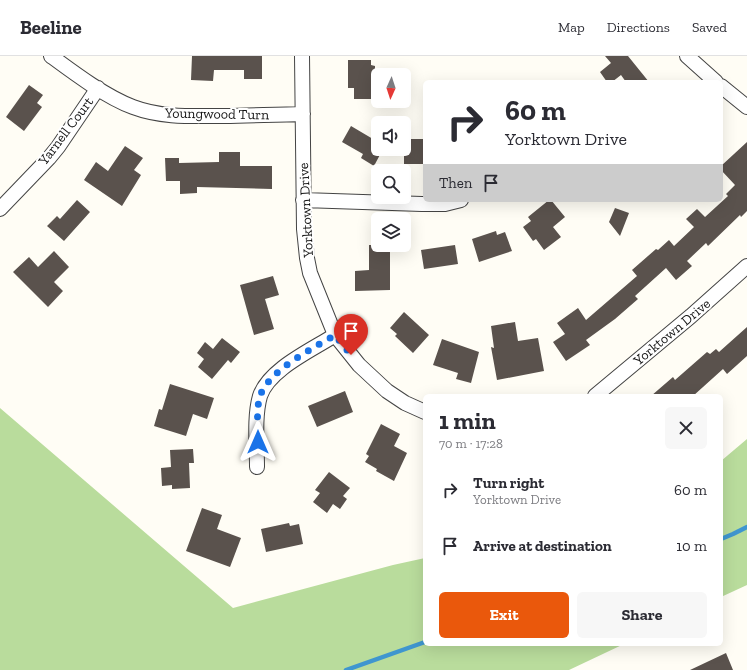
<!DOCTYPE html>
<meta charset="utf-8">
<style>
body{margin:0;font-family:"Zilla Slab",serif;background:#f7f7f7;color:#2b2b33;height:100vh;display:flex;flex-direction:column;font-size:15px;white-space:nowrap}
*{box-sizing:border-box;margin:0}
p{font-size:13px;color:#7c7c81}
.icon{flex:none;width:22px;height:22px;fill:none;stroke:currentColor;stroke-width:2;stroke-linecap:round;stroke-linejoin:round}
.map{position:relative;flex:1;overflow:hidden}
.sheet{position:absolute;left:423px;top:338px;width:300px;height:252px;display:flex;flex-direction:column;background:#fff;border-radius:6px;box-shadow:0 4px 16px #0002}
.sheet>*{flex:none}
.top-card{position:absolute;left:423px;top:24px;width:300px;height:122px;border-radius:6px;box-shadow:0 4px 16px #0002;background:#fff;color:#2b2b33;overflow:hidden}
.needle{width:26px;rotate:183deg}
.controls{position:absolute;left:371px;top:12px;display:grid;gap:8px}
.controls a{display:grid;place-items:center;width:40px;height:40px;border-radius:6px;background:#fff;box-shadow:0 4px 16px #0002;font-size:20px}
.pin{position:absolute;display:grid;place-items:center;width:34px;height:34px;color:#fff;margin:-41px -17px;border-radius:50% 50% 50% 0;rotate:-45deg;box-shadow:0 0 4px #0007}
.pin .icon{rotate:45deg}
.me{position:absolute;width:44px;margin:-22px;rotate:0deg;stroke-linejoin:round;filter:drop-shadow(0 0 3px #0008)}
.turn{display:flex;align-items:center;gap:14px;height:84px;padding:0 16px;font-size:18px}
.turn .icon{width:52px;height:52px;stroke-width:2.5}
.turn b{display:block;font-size:28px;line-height:34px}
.then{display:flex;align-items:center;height:38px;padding:0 16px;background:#0003;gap:8px;font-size:15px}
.round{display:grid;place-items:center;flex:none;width:42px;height:42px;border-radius:6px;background:#f7f7f7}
.head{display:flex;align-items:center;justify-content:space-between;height:68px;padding:0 16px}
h1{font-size:24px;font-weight:700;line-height:30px}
.cta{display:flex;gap:8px;margin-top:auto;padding:8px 16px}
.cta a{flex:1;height:46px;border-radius:6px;background:#ea580c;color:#fff;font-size:16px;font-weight:700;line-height:46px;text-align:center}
.cta a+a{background:#f7f7f7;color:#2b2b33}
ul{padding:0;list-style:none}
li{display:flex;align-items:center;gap:12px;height:56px;padding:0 16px}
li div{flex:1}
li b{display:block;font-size:15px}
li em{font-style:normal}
header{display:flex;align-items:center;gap:24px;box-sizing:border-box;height:56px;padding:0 20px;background:#fff;border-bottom:1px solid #e1e1e2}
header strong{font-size:19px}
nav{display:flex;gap:22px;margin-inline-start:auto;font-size:14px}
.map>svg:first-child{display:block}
.forest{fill:#b9dc9c}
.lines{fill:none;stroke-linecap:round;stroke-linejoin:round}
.stream{stroke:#3f96cf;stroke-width:4.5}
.building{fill:#5a524d}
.street-casing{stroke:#444;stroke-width:16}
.street{stroke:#fff;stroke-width:14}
.route{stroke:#1a73e8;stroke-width:7;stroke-dasharray:0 12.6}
.labels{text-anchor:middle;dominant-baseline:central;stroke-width:4;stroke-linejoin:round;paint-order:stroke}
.street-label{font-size:14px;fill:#111;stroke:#fff}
</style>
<header>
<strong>Beeline</strong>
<nav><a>Map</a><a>Directions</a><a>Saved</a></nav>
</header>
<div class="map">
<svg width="747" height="614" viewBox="0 0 747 614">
<rect width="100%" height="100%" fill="#fffdf5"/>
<path class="forest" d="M0,352L233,552L393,509L425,502V588H624L569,614H0Z
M747,383V529L721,541V405Z"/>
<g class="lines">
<path class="stream" d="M721,483L733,478L747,471
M346,614L425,586"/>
</g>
<path class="building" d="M192,0H262V23H244V14H214L213,25L191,24Z
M605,0H628L649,26H626L621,19L612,26H607L600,16L611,7Z
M348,4H371V9L375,10V18H378V43H354V32H348Z
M29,29L43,39L37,47L42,51L24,75L6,61Z
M351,70L378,86V93H383L374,110L361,102L363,98L342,86Z
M404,83H425V108H404Z
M747,86V155L741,161L740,159L708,190L706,187L687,205L692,210L676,224L666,212L635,240L638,243L615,263L586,284L590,289L566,305L553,286L565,278L557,267L578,252L586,264L637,220L632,214L656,193L658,194L669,184L674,190L694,171L686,163L697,153L705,161L728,140L726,138L735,129L721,114V110Z
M125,90L143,102L134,114L141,119L122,150L84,124L96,106L108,115Z
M219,96H240V110H272V133L197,131V137L180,138V125H166L165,102H179V107L219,106Z
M77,144L90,156L64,185L47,170L57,160L60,163Z
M549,144H551L565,161L553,171L561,181L544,194L536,183L533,185L523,171L531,165L528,161Z
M615,152L629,157L620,180L609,166Z
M496,175L497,179L505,176L512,195L479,206L472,183Z
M369,189H390V234L355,235V215L369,214Z
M455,189L458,208L424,213L421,194Z
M54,195L69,211L54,226L63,235L48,251L13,216L29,201L38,211Z
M273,220L279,239L265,243L274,273L254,279L240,229Z
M404,256L429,279L413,297L395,280L397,278L390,272Z
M515,266L518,285L538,282L544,315L497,324L491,291L494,292L491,270Z
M747,271V300L727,318L723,313L693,340H651L673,321L675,324L707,296L710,298L716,293L719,296Z
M222,282L240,296L231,307L228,304L212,323L198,311L204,303L197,297L205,286L213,293Z
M442,283L479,296L471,327L456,323L458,317L433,309Z
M170,328L214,342L207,363L193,358L186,380L154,370L159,353L162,354Z
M345,335L353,356L317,371L308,350Z
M381,368L400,378L394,390L407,397L394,425L376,415L377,413L365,406L369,400L366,398Z
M193,393L194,407H189L190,432L172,433V429L162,430L161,412L171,411L170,394Z
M329,416L350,432L343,440L347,443L340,453L333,448L327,457L313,446L320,437L315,434Z
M202,452L222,459L217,473L241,482L230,511L186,495Z
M289,467L290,470L299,468L303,488L266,496L261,473Z
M726,597L733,614H690Z"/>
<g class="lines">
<g class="street-casing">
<path id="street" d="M51,0C74,17 106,41 133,51C162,62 193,60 224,60C250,59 276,59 303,58
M302,0L304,173L307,202L310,217L335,279L359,309L387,335L405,347L425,356
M687,0L716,26
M721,30L747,51
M303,144L422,148H445L461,144
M0,153L49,102L58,91L98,32
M595,340L691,260L747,210
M257,411C257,389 254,361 260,340C269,313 312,294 335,279"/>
</g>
<use href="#street" class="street"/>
</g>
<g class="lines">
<path class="route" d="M258,386C258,370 256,354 260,340C269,314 312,293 335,279L351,299"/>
</g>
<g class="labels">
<g class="street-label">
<text transform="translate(217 58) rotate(1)">Youngwood Turn</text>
<text transform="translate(66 75) rotate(-53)">Yarnell Court</text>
<text transform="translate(306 154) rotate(-93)">Yorktown Drive</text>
<text transform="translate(672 276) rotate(-40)">Yorktown Drive</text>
</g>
</g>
</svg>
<div class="controls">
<a><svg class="needle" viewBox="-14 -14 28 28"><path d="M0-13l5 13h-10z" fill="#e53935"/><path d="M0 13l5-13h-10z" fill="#7c7c81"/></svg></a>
<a><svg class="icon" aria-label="sound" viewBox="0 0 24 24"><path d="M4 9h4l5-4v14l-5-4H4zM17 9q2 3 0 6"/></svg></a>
<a><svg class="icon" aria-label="search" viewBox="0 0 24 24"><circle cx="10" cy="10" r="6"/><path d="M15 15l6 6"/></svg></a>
<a><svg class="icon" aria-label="layers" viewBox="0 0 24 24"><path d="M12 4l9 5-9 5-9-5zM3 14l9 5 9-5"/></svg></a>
</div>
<div class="pin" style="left:351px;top:299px;background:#d93025"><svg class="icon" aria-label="arrive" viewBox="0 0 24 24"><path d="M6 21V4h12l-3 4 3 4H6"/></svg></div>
<svg class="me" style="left:258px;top:386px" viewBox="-20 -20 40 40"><path d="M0-17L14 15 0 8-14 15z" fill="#1a73e8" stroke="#fff" stroke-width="4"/></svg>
<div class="top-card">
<div class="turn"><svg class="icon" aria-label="right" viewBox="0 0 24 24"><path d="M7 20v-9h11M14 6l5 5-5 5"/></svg><div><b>60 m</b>Yorktown Drive</div></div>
<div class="then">Then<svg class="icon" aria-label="arrive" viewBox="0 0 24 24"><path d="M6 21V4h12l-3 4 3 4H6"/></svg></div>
</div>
<section class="sheet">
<div class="head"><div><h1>1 min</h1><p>70 m · 17:28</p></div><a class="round"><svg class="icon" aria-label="close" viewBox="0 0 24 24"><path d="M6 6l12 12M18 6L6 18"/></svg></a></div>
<ul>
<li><svg class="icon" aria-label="right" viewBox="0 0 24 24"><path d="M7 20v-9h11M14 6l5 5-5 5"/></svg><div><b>Turn right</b><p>Yorktown Drive</p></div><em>60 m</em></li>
<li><svg class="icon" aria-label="arrive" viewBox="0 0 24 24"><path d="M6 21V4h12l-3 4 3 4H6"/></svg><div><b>Arrive at destination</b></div><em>10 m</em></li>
</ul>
<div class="cta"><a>Exit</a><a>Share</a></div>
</section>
</div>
